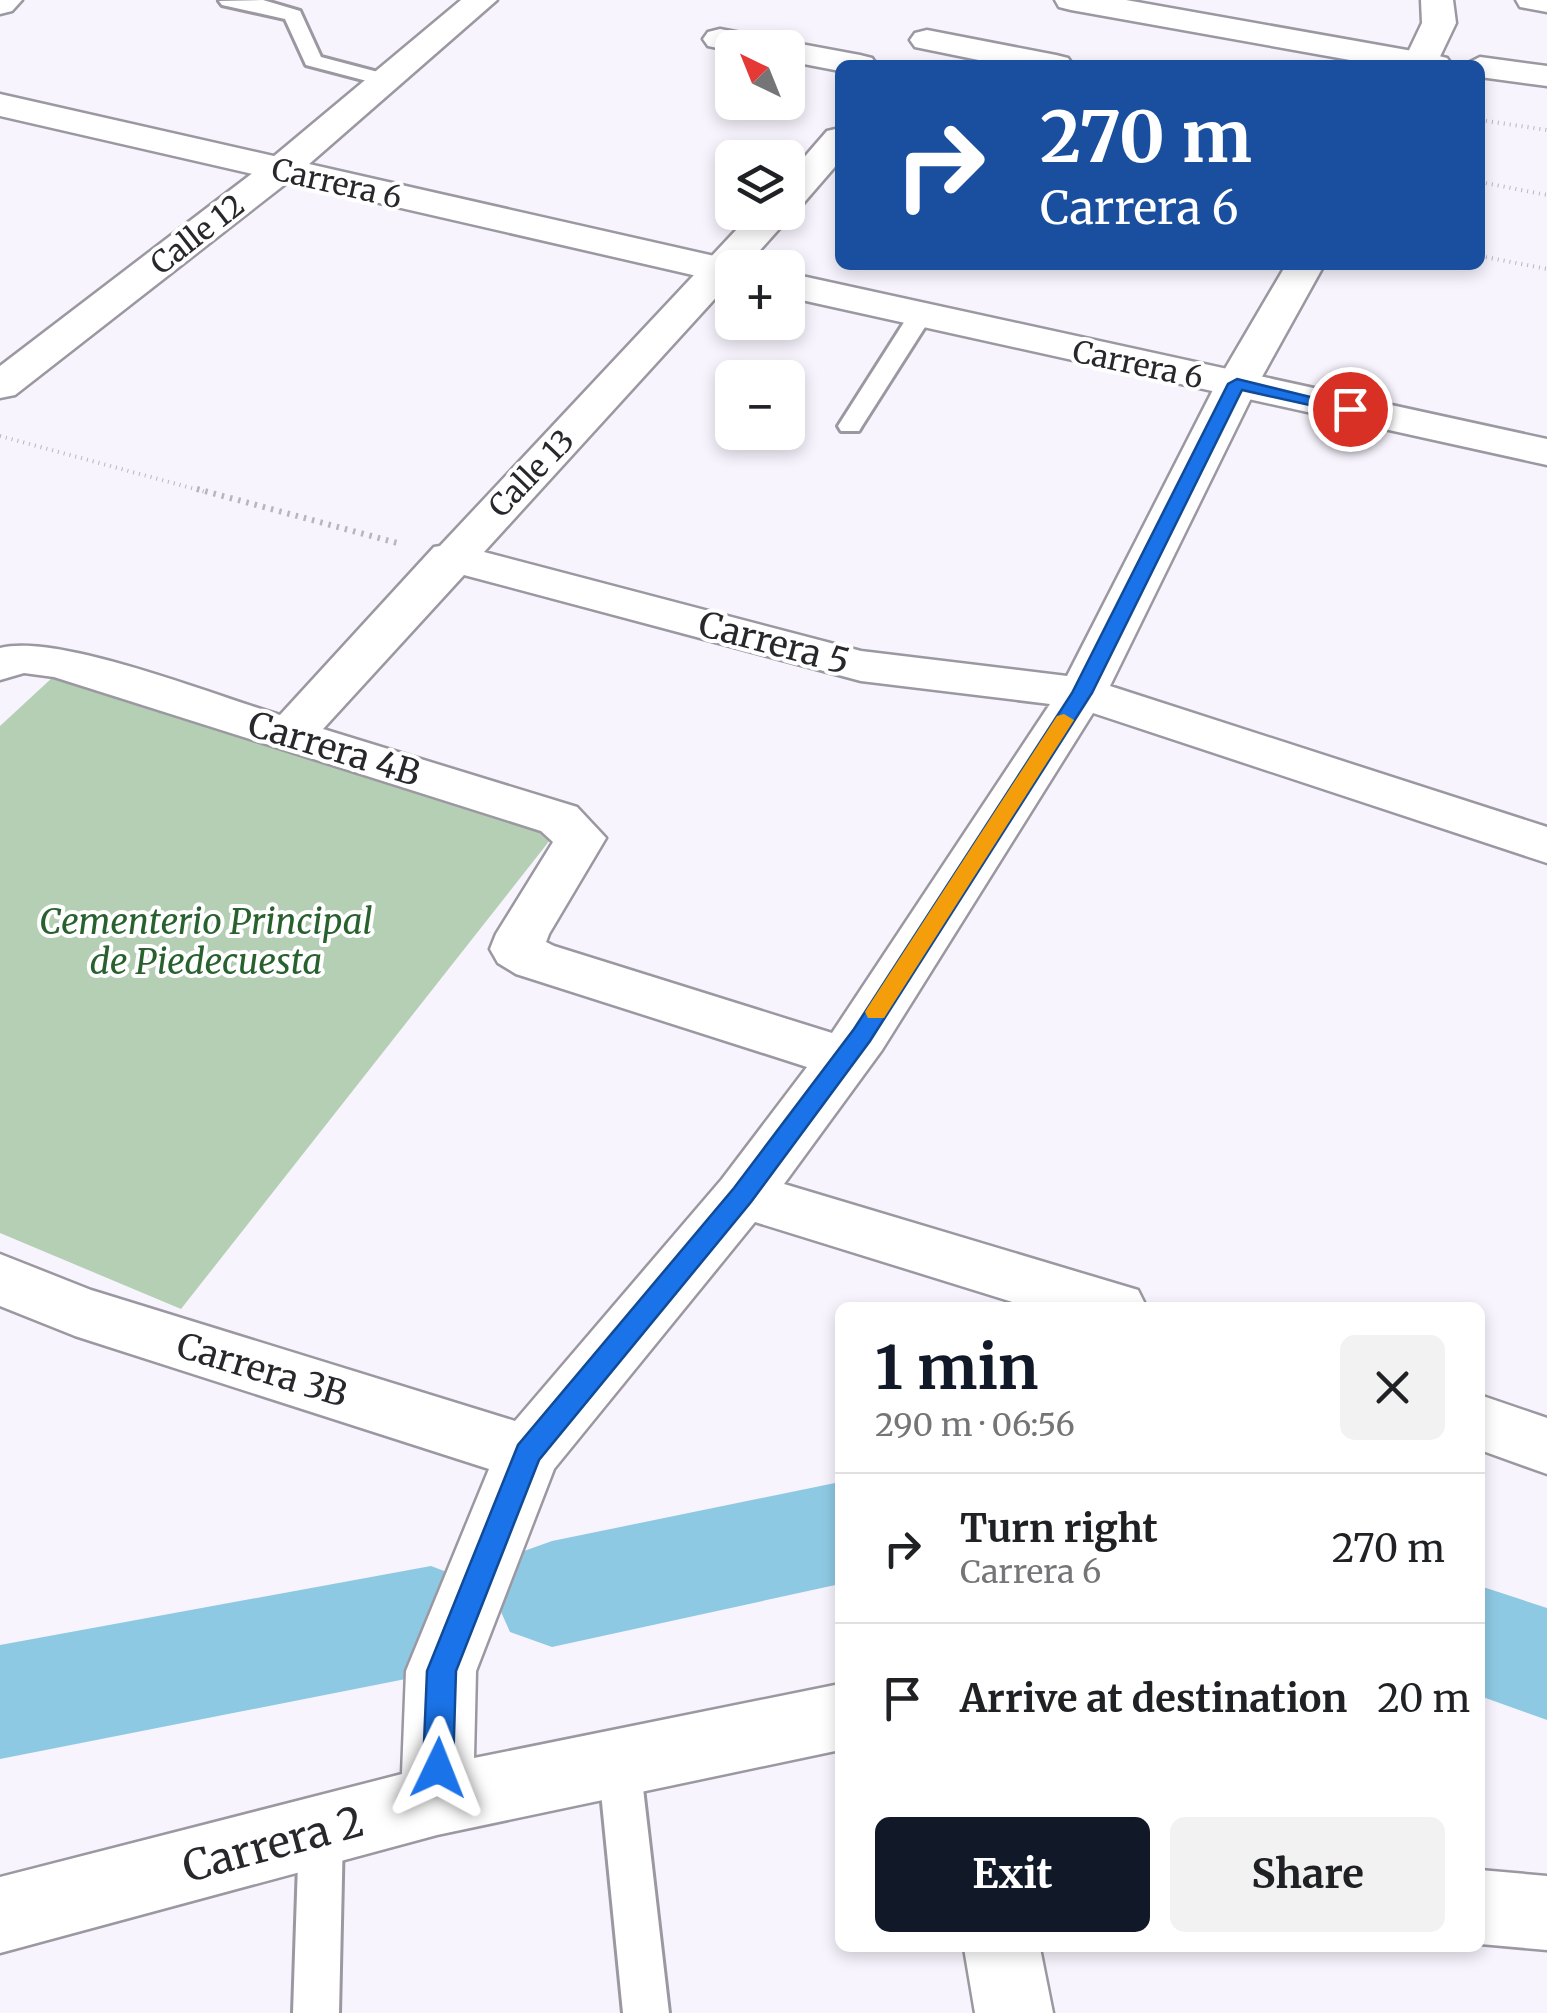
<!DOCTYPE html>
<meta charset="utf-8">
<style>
body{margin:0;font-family:Merriweather,serif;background:#f2f2f2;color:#202124;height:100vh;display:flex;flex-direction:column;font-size:38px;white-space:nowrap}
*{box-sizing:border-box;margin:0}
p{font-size:32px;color:#757577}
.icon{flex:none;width:55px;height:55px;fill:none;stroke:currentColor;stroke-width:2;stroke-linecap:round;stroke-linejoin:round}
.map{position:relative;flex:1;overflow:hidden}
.panel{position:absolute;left:835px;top:1302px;width:650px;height:650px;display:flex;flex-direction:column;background:#fff;border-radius:15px;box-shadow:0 5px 15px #0003}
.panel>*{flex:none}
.banner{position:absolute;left:835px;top:60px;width:650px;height:210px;border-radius:15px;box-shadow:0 5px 15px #0003;background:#1a4fa0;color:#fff;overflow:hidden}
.needle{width:65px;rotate:317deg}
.tools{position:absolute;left:715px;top:30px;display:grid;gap:20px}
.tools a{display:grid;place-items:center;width:90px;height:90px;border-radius:15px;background:#fff;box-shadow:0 5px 15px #0003;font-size:50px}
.pin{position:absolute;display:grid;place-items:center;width:85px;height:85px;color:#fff;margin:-42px;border:5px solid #fff;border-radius:50%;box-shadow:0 2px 10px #0007}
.me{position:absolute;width:110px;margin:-55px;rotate:2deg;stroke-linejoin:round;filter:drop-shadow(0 0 8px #0008)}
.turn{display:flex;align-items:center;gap:35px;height:210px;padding:0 40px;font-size:45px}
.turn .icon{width:130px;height:130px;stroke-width:2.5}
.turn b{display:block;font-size:70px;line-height:85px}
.round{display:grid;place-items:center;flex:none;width:105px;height:105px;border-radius:15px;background:#f2f2f2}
.head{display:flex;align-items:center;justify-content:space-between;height:170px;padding:0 40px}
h1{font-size:60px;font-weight:700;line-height:75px;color:#111827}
.cta{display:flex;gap:20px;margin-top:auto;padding:20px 40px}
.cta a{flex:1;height:115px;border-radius:15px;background:#111827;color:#fff;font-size:40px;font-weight:700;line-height:115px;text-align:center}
.cta a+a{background:#f2f2f2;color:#202124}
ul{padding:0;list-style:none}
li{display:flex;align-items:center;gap:30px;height:150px;padding:0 40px;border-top:2px solid #e0e0e0}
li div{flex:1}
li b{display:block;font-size:38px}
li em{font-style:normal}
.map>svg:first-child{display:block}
.green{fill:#b5cfb5}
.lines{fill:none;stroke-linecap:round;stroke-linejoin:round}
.river{fill:#8ec9e3;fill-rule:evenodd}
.service-casing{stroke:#9b98a1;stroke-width:6}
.minor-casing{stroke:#9b98a1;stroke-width:5}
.tertiary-casing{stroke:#9b98a1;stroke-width:5}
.path-far1{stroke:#b8b6bd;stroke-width:4;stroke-dasharray:1 5;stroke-linecap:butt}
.path{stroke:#b8b6bd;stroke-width:6;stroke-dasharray:2.5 6;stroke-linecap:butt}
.service{fill:#fff;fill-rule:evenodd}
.minor{fill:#fff;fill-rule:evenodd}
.tertiary{fill:#fff;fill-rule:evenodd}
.route{fill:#1a73e8;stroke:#114b97;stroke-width:2.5}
.slow{fill:#f59e0b}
.labels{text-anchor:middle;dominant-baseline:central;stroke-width:8;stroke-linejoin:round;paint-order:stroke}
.far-street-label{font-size:30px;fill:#28272b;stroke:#fff}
.street-label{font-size:35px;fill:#28272b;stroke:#fff}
.park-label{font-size:35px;font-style:italic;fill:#28612e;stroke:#fff}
.near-street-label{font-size:42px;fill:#28272b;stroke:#fff}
</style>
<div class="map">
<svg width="1547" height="2013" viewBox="0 0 1547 2013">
<rect width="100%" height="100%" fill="#f7f4fd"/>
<path class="green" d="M53,677L554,835L181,1309L0,1233V726Z"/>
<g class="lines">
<path class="river" d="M840,1482V1584L552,1647L510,1632L493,1594L510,1556L552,1541Z
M431,1566L473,1582L490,1620L473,1658L431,1674L0,1759V1645Z
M1480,1586L1547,1608V1720L1480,1696Z"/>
<g class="service-casing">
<path id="service" d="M263,0L300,11L321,57L393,76L396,80L386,86L306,65L285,19L222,5L219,1Z
M920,309L932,316L862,426L859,431H841L838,426L908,316Z
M619,1742L634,1748L640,1762L669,2013H623L598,1762L604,1748Z
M321,1812L336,1818L343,1833L339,2013H293L299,1833L306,1818Z"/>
</g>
<g class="minor-casing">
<path id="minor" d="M0,0H22L12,11L0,14Z
M461,0H497L293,178L15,395L0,398V366L267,162Z
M1421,0H1453L1456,23L1436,65H1402L1422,23Z
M1516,0H1547V12L1520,7Z
M720,29L860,55L872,58L877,65H840V71L788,61V48H732V51L708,46L703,39L708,32Z
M927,30L1056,55L1068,58L1073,65H1003L915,47L910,40L915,33Z
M840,128V161L801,206L790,209L793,212L787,220L744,268H732V280L484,552L861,651L1067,676L1216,384L1286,265H1324L1258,384L1110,686L1547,827V863L1093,713L882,1050L784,1184L1138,1290L1147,1308H1032L755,1222L554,1469L476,1671L474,1758L840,1684V1750L437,1835L0,1953V1877L402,1774L406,1671L489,1469L75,1336L0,1306V1254L91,1290L515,1421L722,1179L807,1067L516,974L498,963L490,949L496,934L553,842L541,831L54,677L24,673L0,680V648C59,633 216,696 280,715L434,547L440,546L753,212H788V176L827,131ZM464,575L861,681L1050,704L832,1033L554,946L546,942L549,934L606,838L577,807L323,729Z
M1480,1395L1547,1418V1474L1480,1450Z
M1480,1870L1547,1876V1950L1480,1944Z
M964,1948H1040L1053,2013H975Z"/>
</g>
<g class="tertiary-casing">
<path id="tertiary" d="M1055,0H1126L1435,55L1447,58L1452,65H1378L1071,10L1059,7Z
M1480,57L1547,66V86L1480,77V65H1464Z
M0,94L732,260L748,268H732V284L0,116Z
M788,273L1547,439V465L788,297Z"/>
</g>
<path class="path-far1" d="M1480,120L1547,130
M1480,182L1547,195
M1480,256L1547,269
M0,436L206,492"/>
<path class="path" d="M197,489L401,544"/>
<use href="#service" class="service"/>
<use href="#minor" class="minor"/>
<use href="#tertiary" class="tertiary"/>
</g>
<path class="route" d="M1237,379L1359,409L1350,414L1242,390L1092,693L870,1041L751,1202L539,1460L456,1671L453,1768L449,1778L438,1782L428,1778L423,1768L427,1671L518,1445L734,1188L854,1029L1072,693L1228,384Z"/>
<path class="slow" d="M1064,714L1074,720L884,1018H868L865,1012L868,1007L1057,716Z"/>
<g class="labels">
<g class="far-street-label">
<text transform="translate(337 183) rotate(13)">Carrera 6</text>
<text transform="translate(197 234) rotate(-38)">Calle 12</text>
<text transform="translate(1138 364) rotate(12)">Carrera 6</text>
<text transform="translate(531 473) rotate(-46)">Calle 13</text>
</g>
<g class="street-label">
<text transform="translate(774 643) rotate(15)">Carrera 5</text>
<text transform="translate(334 749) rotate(17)">Carrera 4B</text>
<text transform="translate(262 1370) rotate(17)">Carrera 3B</text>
</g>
<g class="park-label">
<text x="206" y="922">Cementerio Principal<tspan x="206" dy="40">de Piedecuesta</tspan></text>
</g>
<g class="near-street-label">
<text transform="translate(273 1844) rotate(-15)">Carrera 2</text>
</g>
</g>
</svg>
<div class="tools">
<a><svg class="needle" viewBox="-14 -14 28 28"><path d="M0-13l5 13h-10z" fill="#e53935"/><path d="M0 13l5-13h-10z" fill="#757577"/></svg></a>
<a><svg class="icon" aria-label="layers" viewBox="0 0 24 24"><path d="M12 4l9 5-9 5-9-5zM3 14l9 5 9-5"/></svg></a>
<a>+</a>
<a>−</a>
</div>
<div class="pin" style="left:1350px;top:409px;background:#d93025"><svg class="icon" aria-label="arrive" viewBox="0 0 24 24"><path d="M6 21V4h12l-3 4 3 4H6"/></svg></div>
<svg class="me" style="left:438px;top:1768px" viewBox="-20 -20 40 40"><path d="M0-17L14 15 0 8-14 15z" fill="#1a73e8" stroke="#fff" stroke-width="4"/></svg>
<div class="banner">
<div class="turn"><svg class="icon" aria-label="right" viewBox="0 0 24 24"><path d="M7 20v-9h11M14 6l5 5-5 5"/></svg><div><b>270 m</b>Carrera 6</div></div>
</div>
<section class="panel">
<div class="head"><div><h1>1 min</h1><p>290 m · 06:56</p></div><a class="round"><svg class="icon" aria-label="close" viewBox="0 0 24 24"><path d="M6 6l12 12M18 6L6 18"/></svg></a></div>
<ul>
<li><svg class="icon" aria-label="right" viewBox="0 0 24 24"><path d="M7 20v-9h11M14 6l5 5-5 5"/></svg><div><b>Turn right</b><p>Carrera 6</p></div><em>270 m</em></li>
<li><svg class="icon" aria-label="arrive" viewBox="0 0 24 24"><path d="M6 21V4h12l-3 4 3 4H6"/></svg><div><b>Arrive at destination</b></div><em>20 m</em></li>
</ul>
<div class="cta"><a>Exit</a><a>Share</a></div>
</section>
</div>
